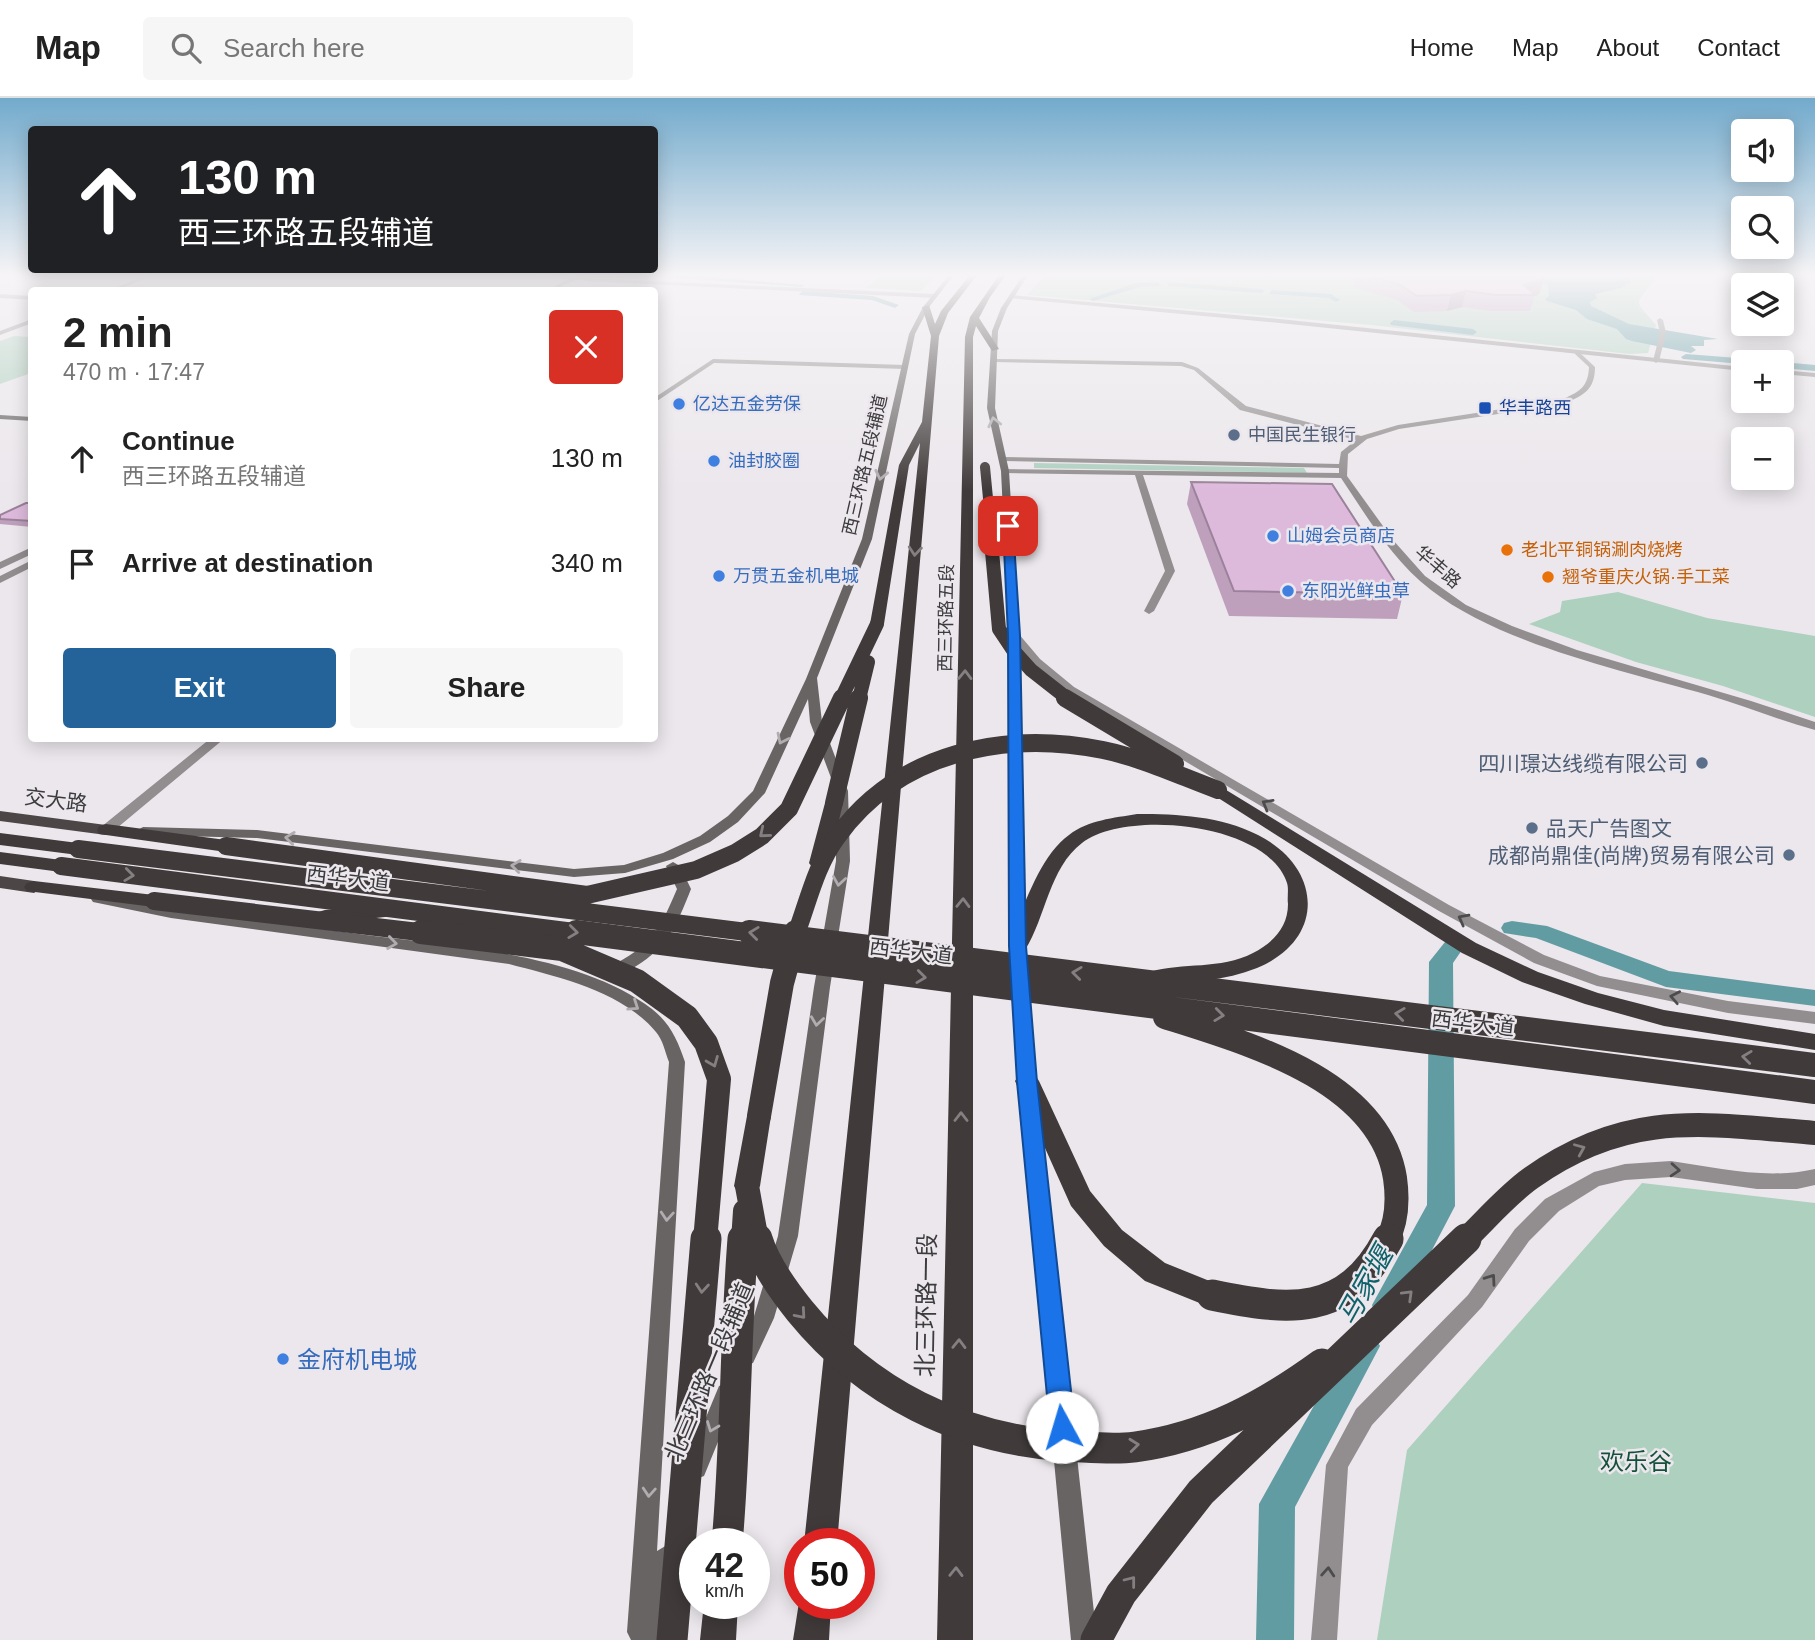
<!DOCTYPE html>
<meta charset="utf-8">
<style>
body{margin:0;font-family:Arial,"Noto Sans SC",sans-serif;background:#f6f6f6;color:#222;height:100vh;display:flex;flex-direction:column;font-size:26px;white-space:nowrap}
*{box-sizing:border-box;margin:0}
p{font-size:23px;color:#767676}
.icon{flex:none;width:38px;height:38px;fill:none;stroke:currentColor;stroke-width:2;stroke-linecap:round;stroke-linejoin:round}
.map{position:relative;flex:1;overflow:hidden}
.drawer{position:absolute;left:28px;top:189px;width:630px;height:455px;display:flex;flex-direction:column;background:#fff;border-radius:7px;box-shadow:0 4px 18px #0003}
.drawer>*{flex:none}
.top-card{position:absolute;left:28px;top:28px;width:630px;height:147px;border-radius:7px;box-shadow:0 4px 18px #0003;background:#202124;color:#fff;overflow:hidden}
.buttons{position:absolute;left:1731px;top:21px;display:grid;gap:14px}
.buttons a{display:grid;place-items:center;width:63px;height:63px;border-radius:7px;background:#fff;box-shadow:0 4px 18px #0003;font-size:35px}
.speed{position:absolute;left:679px;top:1430px;display:flex;gap:14px;font-size:35px;font-weight:700;text-align:center}
.speed>*{display:grid;place-content:center;width:91px;height:91px;border-radius:50%;background:#fff;box-shadow:0 4px 18px #0003;line-height:1}
.speed small{font-size:18px;font-weight:400}
.speed .limit{border:10px solid #d22;background:#fff;color:#111}
.pin{position:absolute;display:grid;place-items:center;width:60px;height:60px;color:#fff;margin:-30px;border-radius:14px;box-shadow:0 4px 10px #0006}
.me{position:absolute;width:77px;margin:-38px;rotate:354deg;stroke-linejoin:round;filter:drop-shadow(0 0 5px #0008)}
.turn{display:flex;align-items:center;gap:24px;height:147px;padding:0 35px;font-size:32px}
.turn .icon{width:91px;height:91px;stroke-width:2.5}
.turn b{display:block;font-size:49px;line-height:60px}
.round{display:grid;place-items:center;flex:none;width:74px;height:74px;border-radius:7px;background:#f6f6f6}
.head{display:flex;align-items:center;justify-content:space-between;height:119px;padding:0 35px}
h1{font-size:42px;font-weight:800;line-height:52px}
.button{display:flex;gap:14px;margin-top:auto;padding:14px 35px}
.button a{flex:1;height:80px;border-radius:7px;background:#246399;color:#fff;font-size:28px;font-weight:800;line-height:80px;text-align:center}
.button a+a{background:#f6f6f6;color:#222}
ul{padding:0;list-style:none}
li{display:flex;align-items:center;gap:21px;height:105px;padding:0 35px}
li div{flex:1}
li b{display:block;font-size:26px}
li em{font-style:normal}
header{display:flex;align-items:center;gap:42px;box-sizing:border-box;height:98px;padding:0 35px;background:#fff;border-bottom:2px solid #e0e0e0}
header strong{font-size:33px}
nav{display:flex;gap:38px;margin-inline-start:auto;font-size:24px}
.search{width:490px;height:63px;background:#f6f6f6;display:flex;align-items:center;gap:18px;box-sizing:border-box;padding:0 24px;border-radius:7px;color:#767676;font-size:26px}
.map>svg:first-child{display:block}
.green{fill:#aed0bf}
.water{fill:#629ca3}
.lines{fill:none;stroke-linecap:round;stroke-linejoin:round}
.canal{fill:#629ca3;fill-rule:evenodd}
.minor{fill:#928e8f;fill-rule:evenodd}
.tertiary{fill:#928e8f;fill-rule:evenodd}
.secondary{fill:#686464;fill-rule:evenodd}
.primary{fill:#4c4647;fill-rule:evenodd}
.trunk{fill:#403a3a;fill-rule:evenodd}
.trunk-bridge-far4{stroke:#403a3a;stroke-width:10}
.trunk-bridge-far3{stroke:#403a3a;stroke-width:14}
.trunk-bridge-far2{stroke:#403a3a;stroke-width:18}
.trunk-bridge-far1{stroke:#403a3a;stroke-width:24}
.trunk-bridge{stroke:#403a3a;stroke-width:31}
.wall{fill:#bea0bd}
.shaded-wall{fill:#9b829a}
.building{fill:#ddbadc;stroke:#9b829a;stroke-width:2}
.oneway{stroke:#b0acaf}
.oneway2{stroke:#847f81}
.oneway3{stroke:#4d4c4d}
.route{fill:#1a73e8;stroke:#114b97;stroke-width:2}
.shop-dot{fill:#3f7fe0;stroke:#ebe7ec;stroke-width:2.5}
.transit-dot{fill:#1a4fb4;stroke:#ebe7ec;stroke-width:2.5}
.service-dot{fill:#5c6f8a;stroke:#ebe7ec;stroke-width:2.5}
.food-dot{fill:#e8710a;stroke:#ebe7ec;stroke-width:2.5}
.labels{text-anchor:middle;dominant-baseline:central;stroke-width:5;stroke-linejoin:round;paint-order:stroke}
.far-shop-label{font-size:18px;fill:#366cbe;stroke:#ebe7ec;text-anchor:start}
.far-transit-label{font-size:18px;fill:#164399;stroke:#ebe7ec;text-anchor:start}
.far-service-label{font-size:18px;fill:#4e5e75;stroke:#ebe7ec;text-anchor:start}
.far-street-label{font-size:18px;fill:#3c3b3d;stroke:#ebe7ec}
.far-food-label{font-size:18px;fill:#c56008;stroke:#ebe7ec;text-anchor:start}
.service-label{font-size:21px;fill:#4e5e75;stroke:#ebe7ec;text-anchor:end}
.street-label{font-size:21px;fill:#3c3b3d;stroke:#ebe7ec}
.near-street-label{font-size:24px;fill:#3c3b3d;stroke:#ebe7ec}
.near-shop-label{font-size:24px;fill:#366cbe;stroke:#ebe7ec;text-anchor:start}
.near-park-label{font-size:24px;fill:#14513a;stroke:#ebe7ec}
.near-water-label{font-size:28px;font-style:italic;fill:#10626a;stroke:#ebe7ec}
</style>
<header>
<strong>Map</strong>
<div class="search"><svg class="icon" aria-label="search" viewBox="0 0 24 24"><circle cx="10" cy="10" r="6"/><path d="M15 15l6 6"/></svg>Search here</div>
<nav><a>Home</a><a>Map</a><a>About</a><a>Contact</a></nav>
</header>
<div class="map">
<svg width="1815" height="1542" viewBox="0 0 1815 1542">
<rect width="100%" height="100%" fill="#ebe7ec"/>
<path class="green" d="M882,177H936L921,193L865,190Z
M1045,177H1653L1655,181C1635,209 1632,199 1656,227L1648,255L1629,256L1371,227L1027,197Z
M14,238L31,239V275L0,286V243Z
M1034,365L1304,370L1307,375L1034,370Z
M1618,494L1707,520L1815,538V619L1723,588L1636,564L1529,526L1560,514L1562,503Z
M1642,1085L1815,1105V1542H1377L1407,1352Z"/>
<path class="water" d="M1475,177H1628L1632,184L1621,190L1595,196L1597,200L1590,204L1591,208L1629,226L1718,241L1704,242V248H1691L1696,252L1691,255L1632,243L1626,241L1617,231L1587,221L1576,212L1547,203L1545,201L1549,198L1548,187L1544,185Z"/>
<g class="lines">
<path class="canal" d="M639,177H685L805,187L801,189Z
M1158,184L1161,188L1140,189L1093,203L1089,201L1136,185Z
M1166,184L1261,191L1265,193L1261,195L1169,188Z
M1272,192L1331,196L1340,202L1336,204L1329,200L1269,196Z
M802,193L873,198L899,207L895,210L872,202L799,197Z
M1394,222L1473,231L1477,234L1473,237L1391,227L1390,225Z
M1686,256L1751,261L1756,264L1743,266L1683,261L1681,259Z
M1782,264L1815,267V273L1782,270Z
M1512,823L1547,828L1669,873L1815,892V908L1666,889L1536,840L1504,835L1501,830L1504,825Z
M1453,841L1461,844L1464,849L1453,865L1455,1108L1398,1217L1387,1221L1376,1217L1372,1207L1427,1107L1429,864L1445,844Z
M1364,1233L1375,1238L1380,1248L1295,1409L1294,1542H1256L1259,1406L1353,1238Z"/>
<path class="minor" d="M584,180L935,196L938,198L935,200L586,183Z
M0,196L32,198V202L0,200Z
M1660,220L1663,222L1666,235L1659,263L1656,265L1653,263L1660,235L1657,222Z
M1575,254H1579L1595,269C1595,292 1583,298 1563,306L1399,331L1367,341L1348,356L1347,378L1393,442L1425,478L1466,507L1512,528L1577,552L1751,603L1815,624V632C1779,622 1744,608 1708,597C1624,573 1500,546 1431,492C1392,462 1368,420 1341,380L1143,377L1175,473L1154,513L1149,516L1144,513L1165,473L1135,377L1005,375L1001,373L1005,371L1339,375V370L1003,363L999,361L1003,359L1339,366L1341,354L1356,342L1240,312L1194,272L1181,268L993,264L995,261L1182,264L1198,270L1246,308L1361,338L1398,327L1561,302C1578,294 1588,291 1589,269L1575,256Z
M713,261L905,267L908,269L905,271L714,265L654,305V300Z
M211,640H225L111,735H101L99,732L101,729Z"/>
<path class="tertiary" d="M146,177H154L117,192H110Z
M520,177L589,181L575,182L553,192H548L568,181Z
M1011,197L1269,220L1743,269V273L1269,224L1009,200Z
M32,221V225L0,237V233Z
M1782,272L1815,275V279L1782,276Z
M32,449V456L0,471V464Z
M32,462V469L0,485V478Z
M1014,534L1018,535L1040,561L1074,589L1449,807L1544,857L1600,878L1728,903L1815,914V926L1728,915L1597,888L1534,865L1439,813L1066,593L1032,565L1009,537Z
M1671,1063C1718,1070 1768,1082 1815,1071V1087L1797,1091H1757L1671,1079L1625,1082L1599,1088L1559,1113L1529,1143L1482,1209L1372,1327L1348,1369L1337,1542H1311L1326,1367L1356,1311L1468,1197L1515,1131L1545,1101L1594,1074L1625,1066Z"/>
<path class="secondary" d="M949,177H954L929,209L915,236L872,441L817,580L822,624L848,693L850,763L830,889L798,1138L774,1220L753,1265L745,1268L737,1265L734,1258L754,1218L778,1138L814,889L836,763V693L810,624L808,601L765,695L738,724L710,744L673,761L625,775L574,779L257,740L143,737L136,733L143,729L257,732L574,771L624,767L663,755L700,738L728,718L753,693L806,581L862,441L909,236L923,209Z
M1023,177H1028L1007,210L998,233L995,310L1009,373L1019,537L1026,847L1036,983L1097,1542H1071L1018,983L1010,847L1009,537L1001,373L987,310L992,233L1001,210Z
M0,317L32,319V323L0,321Z
M673,764L680,768L691,791C676,829 666,852 628,873C621,877 616,880 608,878L605,874L608,870C651,847 658,836 677,791L666,768Z
M98,796C187,813 277,825 366,837C453,848 581,856 652,911C670,925 678,943 685,964L657,1453L667,1447L676,1450L679,1459L657,1542H631L627,1534L669,964C665,954 663,942 656,934C622,893 558,879 509,866L171,820L93,804L91,801Z
M727,1285L735,1288L738,1295L704,1378L696,1381L688,1378L685,1370L719,1288Z"/>
<path class="primary" d="M0,713L106,727L114,732L106,737L0,723Z
M0,778L34,783L43,789L34,795L0,790Z"/>
<path class="trunk" d="M970,177H977L948,215L939,238L837,1446H804L920,345L909,367L884,526L877,530L870,526L899,367L922,324L931,238L922,209L929,207L935,226L941,213Z
M999,177H1006L990,199L979,220L999,251L992,253L976,228L973,239V1542H937L965,239L970,219Z
M1218,687L1476,845L1538,874L1598,895L1664,912L1815,936V952L1664,928L1585,906L1522,884L1462,855L1212,696L1209,692Z
M834,700L843,705L829,765L819,771L812,769L809,765L825,705Z
M1137,716C1178,716 1221,718 1258,737C1322,769 1327,841 1257,870C1225,883 1191,884 1157,886L1149,884L1146,879L1149,874C1184,864 1220,872 1253,855C1273,845 1288,829 1288,806C1287,800 1289,791 1287,785C1268,725 1126,711 1082,745C1049,770 1046,819 1025,852H1011L1008,847C1022,814 1039,758 1069,737C1088,722 1114,720 1137,716Z
M106,726L226,742L235,748L226,754L99,736L97,732L99,728Z
M0,735L78,745L87,751L78,757L0,747Z
M0,754L61,762L71,768L61,774L0,766Z
M34,783L154,797L161,799L164,803L161,807L154,809L27,793L24,789L27,785Z
M386,807L393,808L396,813L393,818L325,826L318,824L315,819L318,814L325,812Z
M1027,974L1035,977L1039,983L1090,1093L1122,1132L1165,1165L1222,1188L1226,1197L1222,1206L1212,1210L1145,1183L1104,1148L1071,1108L1015,983L1019,977Z
M759,1009L768,1011L771,1018L760,1088L756,1095L747,1099L738,1095L734,1088L747,1018L750,1011Z
M800,1498V1505H831L829,1542H793Z
M704,1505H738L736,1542H700Z"/>
<path class="trunk-bridge-far4" d="M985,369L990,421"/>
<path class="trunk-bridge-far3" d="M989,420L999,531L1013,552L1031,572L1068,601
M841,601L877,526
M859,601L868,564"/>
<path class="trunk-bridge-far2" d="M1065,600L1175,666
M834,705L859,600
M226,748L587,797L696,772L735,755L762,738L789,711L842,600
M78,751L763,836
M61,768L590,836
M154,803L436,836
M796,836C808,804 816,767 837,739C898,654 1005,632 1103,652C1142,660 1180,678 1218,692"/>
<path class="trunk-bridge-far1" d="M421,834L562,851L637,883L687,919L706,945L719,981L705,1143
M576,834L1815,994
M749,834L1815,967
M1165,919C1246,945 1379,981 1395,1080C1398,1101 1397,1124 1387,1143
M759,1018L782,885L796,834
M747,1088L757,1143
M743,1143L745,1113
M1464,1143C1486,1122 1507,1097 1531,1080C1628,1011 1704,1026 1815,1035"/>
<path class="trunk-bridge" d="M757,1141C765,1167 783,1192 800,1213C867,1295 960,1341 1066,1348C1089,1349 1112,1352 1135,1349C1207,1339 1264,1308 1322,1266
M1212,1197C1289,1213 1346,1220 1388,1141
M727,1446C736,1345 735,1243 743,1141
M672,1542L706,1141
M1096,1542L1121,1496L1201,1394L1466,1141"/>
</g>
<path class="wall" d="M1355,177H1544L1539,196L1535,198L1530,213H1491L1462,209L1447,213L1414,214L1397,202L1353,189Z
M1191,384L1403,496L1397,521L1229,518L1187,406Z
M32,405V429L0,426V417Z"/>
<path class="shaded-wall" d="M1544,181L1539,196L1535,198L1524,187Z
M1466,193L1462,209L1447,213L1451,197Z"/>
<path class="building" d="M1367,177H1544V181L1524,187L1535,197H1496L1466,193L1451,197L1417,198L1400,187Z
M1191,384L1332,386L1403,496L1234,493Z
M26,405H32V423L0,421V417Z"/>
<defs><path id="oneway-chevron" d="M-2-3.5L2.5 0L-2 3.5" fill="none" stroke-width="1.6" stroke-linecap="round" stroke-linejoin="round" transform="scale(1.75)"/></defs>
<g class="oneway">
<use href="#oneway-chevron" transform="translate(994 324) rotate(-103)"/>
<use href="#oneway-chevron" transform="translate(881 377) rotate(102)"/>
<use href="#oneway-chevron" transform="translate(782 641) rotate(116)"/>
<use href="#oneway-chevron" transform="translate(290 740) rotate(-173)"/>
<use href="#oneway-chevron" transform="translate(516 768) rotate(-173)"/>
<use href="#oneway-chevron" transform="translate(839 783) rotate(99)"/>
<use href="#oneway-chevron" transform="translate(392 845) rotate(8)"/>
<use href="#oneway-chevron" transform="translate(634 908) rotate(34)"/>
<use href="#oneway-chevron" transform="translate(817 923) rotate(98)"/>
<use href="#oneway-chevron" transform="translate(667 1118) rotate(94)"/>
<use href="#oneway-chevron" transform="translate(712 1329) rotate(111)"/>
<use href="#oneway-chevron" transform="translate(649 1394) rotate(94)"/>
</g>
<g class="oneway2">
<use href="#oneway-chevron" transform="translate(915 453) rotate(95)"/>
<use href="#oneway-chevron" transform="translate(965 577) rotate(-89)"/>
<use href="#oneway-chevron" transform="translate(764 735) rotate(140)"/>
<use href="#oneway-chevron" transform="translate(129 777) rotate(7)"/>
<use href="#oneway-chevron" transform="translate(963 805) rotate(-89)"/>
<use href="#oneway-chevron" transform="translate(573 834) rotate(7)"/>
<use href="#oneway-chevron" transform="translate(754 835) rotate(-173)"/>
<use href="#oneway-chevron" transform="translate(1077 875) rotate(-173)"/>
<use href="#oneway-chevron" transform="translate(921 879) rotate(7)"/>
<use href="#oneway-chevron" transform="translate(1400 916) rotate(-173)"/>
<use href="#oneway-chevron" transform="translate(1219 917) rotate(7)"/>
<use href="#oneway-chevron" transform="translate(1747 959) rotate(-173)"/>
<use href="#oneway-chevron" transform="translate(713 964) rotate(68)"/>
<use href="#oneway-chevron" transform="translate(961 1019) rotate(-90)"/>
<use href="#oneway-chevron" transform="translate(1580 1051) rotate(-23)"/>
<use href="#oneway-chevron" transform="translate(702 1190) rotate(95)"/>
<use href="#oneway-chevron" transform="translate(1408 1197) rotate(-44)"/>
<use href="#oneway-chevron" transform="translate(801 1216) rotate(49)"/>
<use href="#oneway-chevron" transform="translate(959 1246) rotate(-89)"/>
<use href="#oneway-chevron" transform="translate(1134 1347) rotate(-6)"/>
<use href="#oneway-chevron" transform="translate(956 1474) rotate(-89)"/>
<use href="#oneway-chevron" transform="translate(1131 1483) rotate(-52)"/>
</g>
<g class="oneway3">
<use href="#oneway-chevron" transform="translate(1267 706) rotate(-150)"/>
<use href="#oneway-chevron" transform="translate(1463 821) rotate(-152)"/>
<use href="#oneway-chevron" transform="translate(1675 899) rotate(-169)"/>
<use href="#oneway-chevron" transform="translate(1675 1072) rotate(4)"/>
<use href="#oneway-chevron" transform="translate(1491 1181) rotate(-55)"/>
<use href="#oneway-chevron" transform="translate(1328 1474) rotate(-86)"/>
</g>
<linearGradient id="sky" x2="0" y2="1"><stop stop-color="#72aacc"/><stop offset="0.45" stop-color="#f6f4f6"/><stop offset="1" stop-color="#f6f4f6" stop-opacity="0"/></linearGradient>
<rect width="1815" height="393" fill="url(#sky)"/>
<path class="route" d="M1008,424L1013,428L1020,537L1026,848L1037,984L1075,1329L1071,1338L1062,1342L1053,1338L1050,1329L1017,984L1009,848L1008,537L1003,428Z"/>
<g class="shop-dot">
<circle cx="679" cy="306" r="7"/>
<circle cx="714" cy="363" r="7"/>
<circle cx="1273" cy="438" r="7"/>
<circle cx="719" cy="478" r="7"/>
<circle cx="1288" cy="493" r="7"/>
<circle cx="283" cy="1261" r="7"/>
</g>
<rect class="transit-dot" x="1478" y="303" width="14" height="14" rx="3.5"/>
<g class="service-dot">
<circle cx="1234" cy="337" r="7"/>
<circle cx="1702" cy="665" r="7"/>
<circle cx="1532" cy="730" r="7"/>
<circle cx="1789" cy="757" r="7"/>
</g>
<g class="food-dot">
<circle cx="1507" cy="452" r="7"/>
<circle cx="1548" cy="479" r="7"/>
</g>
<g class="labels">
<g class="far-shop-label">
<text x="693" y="306">亿达五金劳保</text>
<text x="728" y="363">油封胶圈</text>
<text x="1287" y="438">山姆会员商店</text>
<text x="733" y="478">万贯五金机电城</text>
<text x="1302" y="493">东阳光鲜虫草</text>
</g>
<g class="far-transit-label">
<text x="1499" y="310">华丰路西</text>
</g>
<g class="far-service-label">
<text x="1248" y="337">中国民生银行</text>
</g>
<g class="far-street-label">
<text transform="translate(865 367) rotate(-77)">西三环路五段辅道</text>
<text transform="translate(1438 469) rotate(41)">华丰路</text>
<text transform="translate(946 520) rotate(-89)">西三环路五段</text>
</g>
<g class="far-food-label">
<text x="1521" y="452">老北平铜锅涮肉烧烤</text>
<text x="1562" y="479">翘爷重庆火锅·手工菜</text>
</g>
<g class="service-label">
<text x="1688" y="665">四川璟达线缆有限公司</text>
<text x="1546" y="730" text-anchor="start">品天广告图文</text>
<text x="1775" y="757">成都尚鼎佳(尚牌)贸易有限公司</text>
</g>
<g class="street-label">
<text transform="translate(56 702) rotate(7)">交大路</text>
<text transform="translate(348 780) rotate(7)">西华大道</text>
<text transform="translate(911 853) rotate(7)">西华大道</text>
<text transform="translate(1473 925) rotate(7)">西华大道</text>
</g>
<g class="near-street-label">
<text transform="translate(926 1207) rotate(-89)">北三环路一段</text>
<text transform="translate(709 1274) rotate(-67)">北三环路一段辅道</text>
</g>
<g class="near-shop-label">
<text x="297" y="1261">金府机电城</text>
</g>
<g class="near-park-label">
<text x="1636" y="1363">欢乐谷</text>
</g>
<g class="near-water-label">
<text transform="translate(1365 1188) rotate(-61)">马家堰</text>
</g>
</g>
</svg>
<div class="buttons">
<a><svg class="icon" aria-label="sound" viewBox="0 0 24 24"><path d="M4 9h4l5-4v14l-5-4H4zM17 9q2 3 0 6"/></svg></a>
<a><svg class="icon" aria-label="search" viewBox="0 0 24 24"><circle cx="10" cy="10" r="6"/><path d="M15 15l6 6"/></svg></a>
<a><svg class="icon" aria-label="layers" viewBox="0 0 24 24"><path d="M12 4l9 5-9 5-9-5zM3 14l9 5 9-5"/></svg></a>
<a>+</a>
<a>−</a>
</div>
<div class="speed"><div>42<small>km/h</small></div><div class="limit">50</div></div>
<div class="pin" style="left:1008px;top:428px;background:#d93025"><svg class="icon" aria-label="arrive" viewBox="0 0 24 24"><path d="M6 21V4h12l-3 4 3 4H6"/></svg></div>
<svg class="me" style="left:1062px;top:1329px" viewBox="-20 -20 40 40"><circle r="19" fill="#fff"/><path d="M0-13L10 11 0 6-10 11z" fill="#1a73e8"/></svg>
<div class="top-card">
<div class="turn"><svg class="icon" aria-label="ahead" viewBox="0 0 24 24"><path d="M12 20V5M6 11l6-6 6 6"/></svg><div><b>130 m</b>西三环路五段辅道</div></div>
</div>
<section class="drawer">
<div class="head"><div><h1>2 min</h1><p>470 m · 17:47</p></div><a class="round" style="background:#d93025;color:#fff"><svg class="icon" aria-label="close" viewBox="0 0 24 24"><path d="M6 6l12 12M18 6L6 18"/></svg></a></div>
<ul>
<li><svg class="icon" aria-label="ahead" viewBox="0 0 24 24"><path d="M12 20V5M6 11l6-6 6 6"/></svg><div><b>Continue</b><p>西三环路五段辅道</p></div><em>130 m</em></li>
<li><svg class="icon" aria-label="arrive" viewBox="0 0 24 24"><path d="M6 21V4h12l-3 4 3 4H6"/></svg><div><b>Arrive at destination</b></div><em>340 m</em></li>
</ul>
<div class="button"><a>Exit</a><a>Share</a></div>
</section>
</div>
